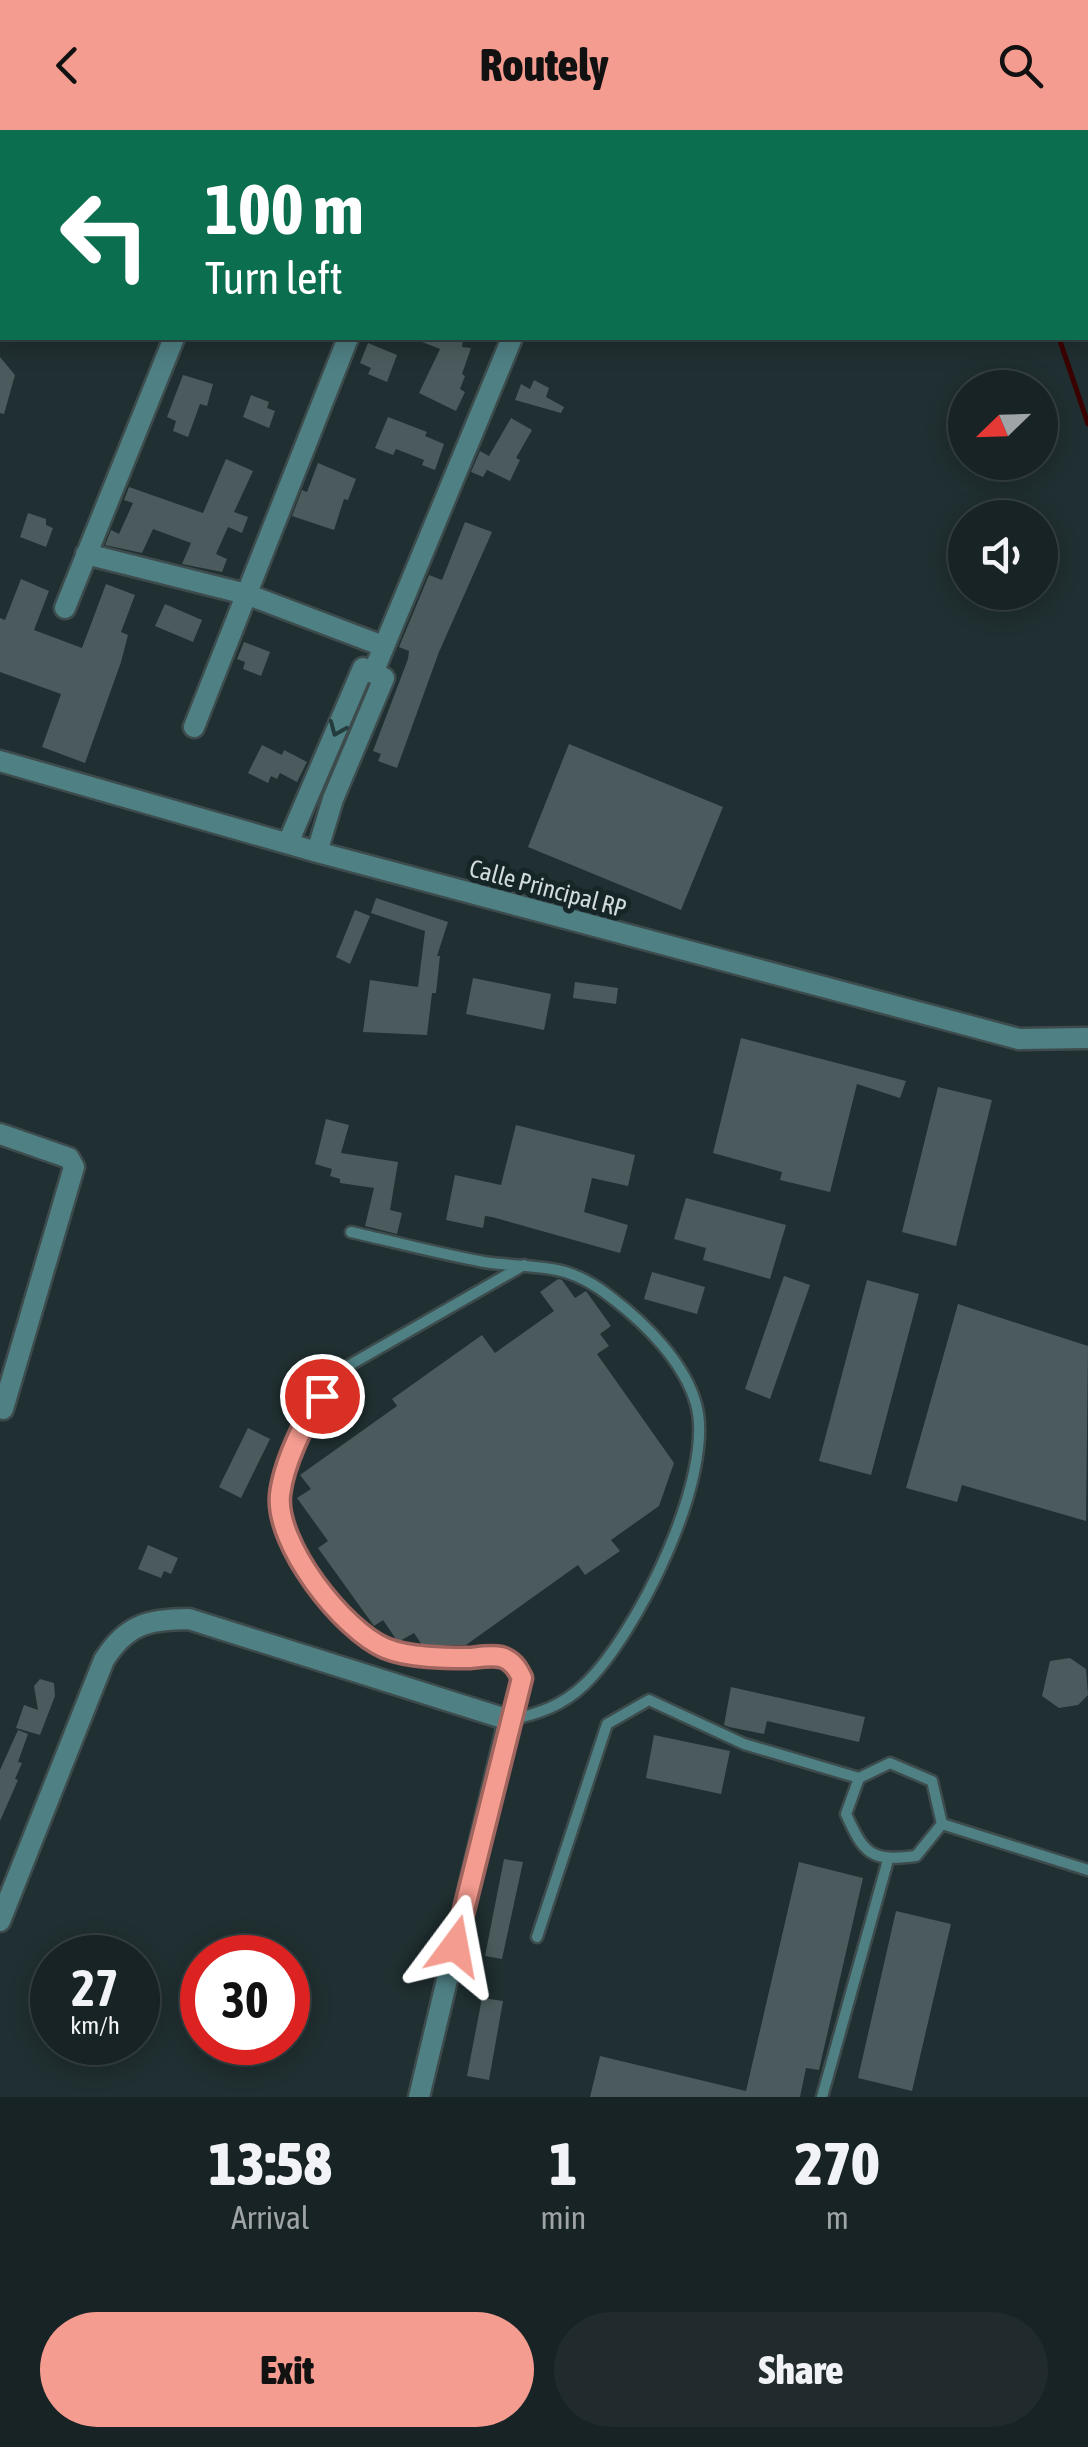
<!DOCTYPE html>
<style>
body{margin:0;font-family:"Asap Condensed",sans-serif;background:#212b2d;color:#f1f3f6;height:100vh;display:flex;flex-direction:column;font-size:38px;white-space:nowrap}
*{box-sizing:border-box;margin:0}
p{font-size:32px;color:#9fa4a7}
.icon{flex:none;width:55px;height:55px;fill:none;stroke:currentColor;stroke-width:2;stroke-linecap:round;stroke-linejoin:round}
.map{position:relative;height:1967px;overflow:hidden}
.side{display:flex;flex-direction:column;background:#182325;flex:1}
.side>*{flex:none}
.banner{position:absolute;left:0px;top:0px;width:1090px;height:210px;box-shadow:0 5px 25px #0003,0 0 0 2px #364042;background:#0b6e4f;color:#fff;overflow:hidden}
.needle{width:65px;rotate:247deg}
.fabs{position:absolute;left:948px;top:240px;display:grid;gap:20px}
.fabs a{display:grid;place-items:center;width:110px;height:110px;border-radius:50%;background:#182325;box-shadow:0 5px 25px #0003,0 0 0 2px #364042;font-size:50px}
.speed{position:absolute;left:30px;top:1805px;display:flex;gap:20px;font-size:50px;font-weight:700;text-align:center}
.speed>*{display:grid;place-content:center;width:130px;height:130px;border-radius:50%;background:#182325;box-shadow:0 5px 25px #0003,0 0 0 2px #364042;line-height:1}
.speed small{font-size:25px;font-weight:400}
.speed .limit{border:15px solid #d22;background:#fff;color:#111}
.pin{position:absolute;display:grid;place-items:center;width:85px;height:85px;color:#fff;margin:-42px;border:5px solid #fff;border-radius:50%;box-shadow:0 2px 10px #0007}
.me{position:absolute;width:110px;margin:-55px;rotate:13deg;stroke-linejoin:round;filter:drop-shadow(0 0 8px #0008)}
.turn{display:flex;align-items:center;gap:35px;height:210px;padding:0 40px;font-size:45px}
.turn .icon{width:130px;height:130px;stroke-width:2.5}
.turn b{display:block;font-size:70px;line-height:85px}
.eta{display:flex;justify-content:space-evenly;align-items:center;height:170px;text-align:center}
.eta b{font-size:60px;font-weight:800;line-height:70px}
.primary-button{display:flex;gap:20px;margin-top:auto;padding:20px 40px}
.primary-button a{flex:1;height:115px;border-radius:60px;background:#f59c90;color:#111;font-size:40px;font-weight:800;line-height:115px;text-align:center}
.primary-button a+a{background:#212b2d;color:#f1f3f6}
header{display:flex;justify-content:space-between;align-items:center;height:130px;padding:0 40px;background:#f59c90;color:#111;font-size:45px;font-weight:800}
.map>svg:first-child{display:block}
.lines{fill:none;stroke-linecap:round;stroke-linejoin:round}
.stream{stroke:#3b0000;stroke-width:5}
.building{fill:#4b5b5d}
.lane-casing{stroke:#3d4b4d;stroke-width:15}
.street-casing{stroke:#3d4b4d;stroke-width:25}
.lane{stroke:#4f8084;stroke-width:10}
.street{stroke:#4f8084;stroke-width:20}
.oneway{stroke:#243c3e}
.route-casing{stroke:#9f655e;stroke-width:25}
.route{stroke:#f59c90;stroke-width:18}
.labels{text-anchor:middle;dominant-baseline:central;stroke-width:10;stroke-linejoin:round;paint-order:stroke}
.street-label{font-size:25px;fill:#d3dcdd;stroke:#162527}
</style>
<header><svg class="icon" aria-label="back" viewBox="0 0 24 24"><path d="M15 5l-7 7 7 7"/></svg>Routely<svg class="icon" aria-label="search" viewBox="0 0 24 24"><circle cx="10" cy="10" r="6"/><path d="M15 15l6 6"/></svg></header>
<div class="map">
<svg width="1088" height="1967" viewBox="0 0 1088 1967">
<rect width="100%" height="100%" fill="#202f31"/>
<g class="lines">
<path class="stream" d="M724,0L727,2
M1059,208L1088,294"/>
</g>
<path class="building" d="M412,208H455L463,210L462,217L471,218L462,244L465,246L460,259L465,262L456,281L419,263L440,219Z
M368,213L397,225L387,252L368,244L371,238L360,233Z
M0,227L15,245L4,284L0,283Z
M183,245L213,254L207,276L200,274L188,307L173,301L176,291L167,287Z
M534,250L549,258L546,267L564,277L561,283L515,270L521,254L530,259Z
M251,265L269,272L267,278L275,281L269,298L243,287Z
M388,287L427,302L425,306L444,314L435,340L422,335L424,330L396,319L393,325L375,318Z
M511,288L532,300L516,328L520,330L510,351L487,340L483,347L471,342L480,321L489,326Z
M226,329L253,341L234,382L248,387L242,403L228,397L216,424L227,429L222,442L182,434L191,413L153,399L142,423L105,415L111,400L119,404L133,373L124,370L129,357L203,383Z
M318,333L356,349L348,370L344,369L334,400L292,386L302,360L307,362Z
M28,383L46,389V395L53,398L46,417L20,407Z
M465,392L492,402L439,522L397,638L378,631L381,624L373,621L408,529L409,521L399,517L429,445L442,450Z
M21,449L49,461L34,500L82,518L106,454L135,465L121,502L128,505L121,532L85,633L42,617L61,564L0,542V488L5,490Z
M165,474L202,490L193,512L155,496Z
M244,512L270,522L261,546L243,539L245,532L237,529Z
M569,614L723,677L681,780L528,717Z
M262,615L282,625L284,620L307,632L297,652L280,643L277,649L271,646L268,653L248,643Z
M376,768L448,792L437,826H440L436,863H432L427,905L363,902L370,850L418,857L425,801L371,783Z
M355,780L370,786L350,834L336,827Z
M473,848L551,864L544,900L466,884Z
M575,852L618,858L616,874L573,868Z
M741,908L906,951L900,968L857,954L830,1062L780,1050L782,1042L713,1023Z
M938,957L992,970L956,1116L902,1102Z
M326,989L349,995L341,1023L398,1032L390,1080L402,1083L397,1104L365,1096L374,1058L340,1053V1049L330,1046L332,1039L315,1034Z
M516,995L635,1025L628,1056L592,1048L584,1082L628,1095L620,1123L492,1087L485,1086L483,1098L446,1090L455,1045L501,1055Z
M686,1068L786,1095L770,1149L703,1130L706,1118L674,1109Z
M652,1142L705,1157L697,1184L644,1169Z
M784,1146L810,1155L770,1269L745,1259Z
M558,1149L562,1150L575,1168L586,1161L611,1196L600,1204L609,1216L597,1224L674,1333L659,1376L611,1410L620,1421L585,1445L578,1435L466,1515H422L414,1503L398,1512L383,1490L374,1496L318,1418L328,1411L297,1368L311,1359L300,1345L397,1276L392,1269L482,1205L495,1223L554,1181L540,1162Z
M867,1150L919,1164L871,1345L819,1331Z
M958,1174L1088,1216L1086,1391L962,1355L957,1372L906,1358Z
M248,1298L270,1309L241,1368L219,1357Z
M148,1415L178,1428L171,1444L164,1441L161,1448L138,1439Z
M1070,1528L1086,1539L1088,1565L1078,1575L1059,1578L1042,1566L1050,1531Z
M40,1549L54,1553L55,1566L40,1605L16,1598L24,1575L38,1580L34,1556Z
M731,1557L865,1587L859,1612L767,1591L764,1604L729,1597L724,1595Z
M18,1600L28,1604L18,1632L22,1633L15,1649L18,1650L0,1691V1640Z
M654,1605L730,1621L721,1664L646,1648Z
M504,1729L523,1732L502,1829L485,1826Z
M799,1732L863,1748L819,1940L806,1938L800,1967H590L600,1926L746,1961Z
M896,1781L951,1794L912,1961L858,1948Z
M482,1868L503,1871L489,1950L467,1946Z"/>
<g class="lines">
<g class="lane-casing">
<path id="lane" d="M351,1102C395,1112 440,1124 484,1132C539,1140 565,1130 612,1168C646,1194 684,1232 696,1274C716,1346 636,1506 584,1555C562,1576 538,1584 509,1590L521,1548L516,1536L501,1527L449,1528L387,1519L349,1495L307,1441L283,1395L280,1366L309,1284L348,1236L524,1135
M890,1633L932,1651L942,1694L916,1726C871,1732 864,1724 846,1684L859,1648Z
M942,1694L1088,1740
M537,1807L607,1594L649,1570L744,1614L859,1648
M822,1967L888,1730"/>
</g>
<g class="street-casing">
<path id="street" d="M623,0L626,2
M431,2L432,0
M598,2L599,0
M86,424L246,464L383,516
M65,478L174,208
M373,543L512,208
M194,597L348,208
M0,631L317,722L1019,909L1088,908
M288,713L363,538L384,548L333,669L317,722
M0,1004L69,1028L74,1037L3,1279
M0,1791L104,1530C126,1495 148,1489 189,1489L509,1590L419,1967"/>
</g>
<use href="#lane" class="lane"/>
<use href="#street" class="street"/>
</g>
<defs><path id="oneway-chevron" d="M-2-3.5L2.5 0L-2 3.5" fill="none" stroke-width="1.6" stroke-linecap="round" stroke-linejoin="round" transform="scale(2.5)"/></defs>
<use class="oneway" href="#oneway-chevron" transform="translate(337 599) rotate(113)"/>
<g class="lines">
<g class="route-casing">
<path id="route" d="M322,1266C304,1289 283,1336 280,1365C275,1414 343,1500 385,1518C409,1528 445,1528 470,1528C479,1527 492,1525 501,1527C512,1530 517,1538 522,1548L455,1816"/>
</g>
<use href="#route" class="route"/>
</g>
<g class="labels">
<g class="street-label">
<text transform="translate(548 758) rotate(15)">Calle Principal RP</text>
</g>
</g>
</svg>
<div class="fabs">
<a><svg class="needle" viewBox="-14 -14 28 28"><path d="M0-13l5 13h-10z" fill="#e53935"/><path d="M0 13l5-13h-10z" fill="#9fa4a7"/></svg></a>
<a><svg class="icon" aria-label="sound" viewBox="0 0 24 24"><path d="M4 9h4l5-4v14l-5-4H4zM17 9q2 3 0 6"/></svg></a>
</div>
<div class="speed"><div>27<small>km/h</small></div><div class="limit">30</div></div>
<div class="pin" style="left:322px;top:1266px;background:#d93025"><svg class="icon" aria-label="arrive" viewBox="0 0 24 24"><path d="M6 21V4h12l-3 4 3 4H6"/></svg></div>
<svg class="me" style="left:455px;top:1816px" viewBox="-20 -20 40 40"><path d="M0-17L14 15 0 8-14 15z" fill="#f59c90" stroke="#fff" stroke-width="4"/></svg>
<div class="banner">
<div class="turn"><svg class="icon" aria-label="left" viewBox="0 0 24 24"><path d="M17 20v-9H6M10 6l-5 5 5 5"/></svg><div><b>100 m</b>Turn left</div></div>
</div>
</div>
<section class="side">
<div class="eta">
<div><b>13:58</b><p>Arrival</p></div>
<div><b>1</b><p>min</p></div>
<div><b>270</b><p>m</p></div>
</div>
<div class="primary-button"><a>Exit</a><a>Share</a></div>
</section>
